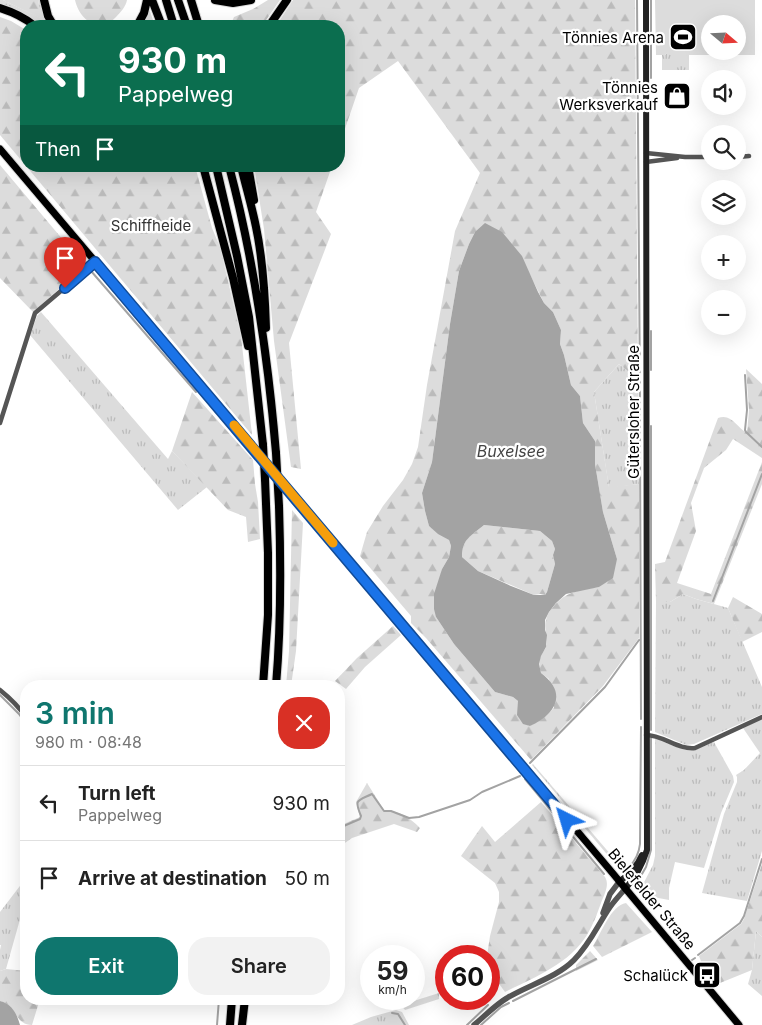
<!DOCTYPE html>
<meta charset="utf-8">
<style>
body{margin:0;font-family:Inter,sans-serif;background:#f2f2f2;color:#222;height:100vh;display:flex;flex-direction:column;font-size:19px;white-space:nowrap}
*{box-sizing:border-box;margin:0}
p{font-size:16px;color:#767676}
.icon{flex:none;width:28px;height:28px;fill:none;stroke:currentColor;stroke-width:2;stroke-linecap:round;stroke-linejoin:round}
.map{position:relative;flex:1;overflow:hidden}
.details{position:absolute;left:20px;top:680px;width:325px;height:325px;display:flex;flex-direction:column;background:#fff;border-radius:20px;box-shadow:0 5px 20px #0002}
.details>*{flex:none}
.hud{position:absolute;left:20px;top:20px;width:325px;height:152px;border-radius:20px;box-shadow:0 5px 20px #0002;background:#0b6e4f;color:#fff;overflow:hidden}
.needle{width:32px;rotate:109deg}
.tools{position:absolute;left:701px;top:15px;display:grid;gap:10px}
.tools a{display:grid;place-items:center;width:45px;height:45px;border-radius:50%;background:#fff;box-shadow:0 5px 20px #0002;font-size:25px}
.speed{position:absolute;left:360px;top:945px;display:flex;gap:10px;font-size:25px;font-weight:700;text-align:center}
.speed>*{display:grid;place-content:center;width:65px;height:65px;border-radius:50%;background:#fff;box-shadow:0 5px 20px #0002;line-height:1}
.speed small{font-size:12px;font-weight:400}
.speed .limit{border:8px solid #d22;background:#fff;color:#111}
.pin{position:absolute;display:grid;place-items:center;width:42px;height:42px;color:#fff;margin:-51px -21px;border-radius:50% 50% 50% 0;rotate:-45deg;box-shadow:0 0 5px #0007}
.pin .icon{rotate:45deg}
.me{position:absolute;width:55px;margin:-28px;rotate:320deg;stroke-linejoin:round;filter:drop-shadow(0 0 4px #0008)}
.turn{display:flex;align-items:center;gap:18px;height:105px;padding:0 15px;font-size:22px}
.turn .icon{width:65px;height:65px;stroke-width:2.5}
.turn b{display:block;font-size:35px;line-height:42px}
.then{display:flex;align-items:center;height:48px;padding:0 15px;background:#0003;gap:10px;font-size:19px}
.round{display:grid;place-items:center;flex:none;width:52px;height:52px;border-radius:20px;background:#f2f2f2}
.overview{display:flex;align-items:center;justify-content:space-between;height:85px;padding:0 15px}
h1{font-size:30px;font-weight:600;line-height:38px;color:#0f766e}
.cta{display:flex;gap:10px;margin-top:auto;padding:10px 15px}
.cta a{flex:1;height:58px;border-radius:20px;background:#0f766e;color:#fff;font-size:20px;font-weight:600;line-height:58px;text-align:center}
.cta a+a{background:#f2f2f2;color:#222}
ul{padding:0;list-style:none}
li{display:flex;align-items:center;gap:15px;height:75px;padding:0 15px;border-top:1px solid #e0e0e0}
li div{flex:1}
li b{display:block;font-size:19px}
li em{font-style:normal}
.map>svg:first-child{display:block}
.grass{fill:url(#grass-tufts)}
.forest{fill:url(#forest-firs);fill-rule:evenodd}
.pitch{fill:#dcdcdc;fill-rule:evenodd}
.water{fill:#a3a3a3;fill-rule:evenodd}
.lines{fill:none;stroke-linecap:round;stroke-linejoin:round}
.stream{stroke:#a3a3a3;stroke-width:2}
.primary-casing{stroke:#dbdbdb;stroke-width:9}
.motorway-casing{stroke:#dbdbdb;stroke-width:10}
.minor{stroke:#555;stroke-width:4.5}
.tertiary{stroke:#555;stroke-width:5.5}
.secondary{stroke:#222;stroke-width:6}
.primary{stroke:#000;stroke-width:7}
.motorway{stroke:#000;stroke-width:8}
.motorway-bridge-casing{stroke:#dbdbdb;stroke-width:10;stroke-linecap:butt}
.motorway-bridge{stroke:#000;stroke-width:8}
.route-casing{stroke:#114b97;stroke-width:12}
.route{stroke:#1a73e8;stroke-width:9}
.slow{stroke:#f59e0b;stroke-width:9}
.labels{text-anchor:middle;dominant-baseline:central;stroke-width:4.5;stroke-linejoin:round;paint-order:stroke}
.poi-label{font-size:15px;fill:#000;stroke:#fff;text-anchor:end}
.park-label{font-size:15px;fill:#333;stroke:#fff}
.street-label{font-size:15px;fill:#000;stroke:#fff}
.water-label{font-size:16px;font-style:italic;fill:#444;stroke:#fff}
</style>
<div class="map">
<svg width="762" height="1025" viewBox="0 0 762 1025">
<defs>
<pattern id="grass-tufts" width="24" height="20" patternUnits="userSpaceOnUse" patternTransform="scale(1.25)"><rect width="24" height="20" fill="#dcdcdc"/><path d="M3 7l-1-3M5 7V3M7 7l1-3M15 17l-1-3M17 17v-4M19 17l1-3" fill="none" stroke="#bbb"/></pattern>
<pattern id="forest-firs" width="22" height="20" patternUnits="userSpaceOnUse" patternTransform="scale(1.25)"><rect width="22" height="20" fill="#dcdcdc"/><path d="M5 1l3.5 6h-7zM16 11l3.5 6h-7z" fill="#bbb"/></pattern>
</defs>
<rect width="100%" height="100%" fill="#fff"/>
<path class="grass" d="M0,0H3L41,18L38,0H40L44,17L49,26C40,26 35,20 27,16C18,11 9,7 0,4Z
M149,11H150L155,26H142Z
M669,51H689V70H662V55H665Z
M41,312L168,459L172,451L207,487L178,510L30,335L37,316Z
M619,364L638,379L639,484L609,488L594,392Z
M683,594L696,599L728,608L762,687V714L694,744L686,745L655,732L656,602H670Z
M762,719V851L747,901L702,893L724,814L737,782V777L736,775L744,770L760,753L743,728Z
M655,738C665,742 684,752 694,750C701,748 707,744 714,742L733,776L734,782L721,813L704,868L675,862L669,888V900L653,897L649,900L640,890L653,865L655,856Z
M533,764L618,863L616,865L532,765Z
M26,878V898L6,969L0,971V950L1,945H0V912Z
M756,931L762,937V996L748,984L752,970Z
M439,993V999L405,1010L401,1005Z
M396,1010L402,1012L409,1025H352L371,1017Z"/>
<path class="forest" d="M3,0H38L42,19Z
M75,0H127C126,6 121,12 116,17C114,19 110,23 107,24C90,29 78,14 75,0Z
M268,0H280L262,26H230L234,17L253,9Z
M293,0H635L638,379L619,364L594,392L609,487L639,484V638L603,686L531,760L426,638L411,623V616L360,556L367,532L383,506L403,480L412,464L418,447L427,385L455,231L480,173L398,61L359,88L339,146V26H276ZM475,232L530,275L544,303L553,312L561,330L560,344L564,355L571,385L580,396L583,423L595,441V464L603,512L617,559L599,587C580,590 566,591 553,607C550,610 547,615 546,620C543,629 549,638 546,647C545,650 543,651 542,654C538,660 539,666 541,673L549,679L554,708L545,716L530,726C515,720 519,714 518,701L513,697L495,692L454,644L436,617L442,569L449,557L451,546L449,540L429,526L425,511L422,493L432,462L450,324L459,271L469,244Z
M0,17L11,21L26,30V166H195L212,228L220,247L241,336L252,435L0,135Z
M0,165L85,266L33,312L0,278Z
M254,166H332L316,212L331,234L289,343L301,469L291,467L274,341L264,229Z
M746,369L762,384V458L733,439L726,450L704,468L691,503L696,531L677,583L711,594L762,462V484L714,604L696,599L683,594L670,602H656L655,564L665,562L718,418C732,413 737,428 747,433L749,410Z
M192,392L253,460L255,484L258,502L260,539L248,542L246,517L228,510L172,451Z
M292,510L303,523L296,651L291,686H286L289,651Z
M484,525L540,531L552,541L555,549L553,555L555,564L547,592L545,595L540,594L534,595L478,571L462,557C462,538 471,536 484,525Z
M733,597L762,614V632L742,642L728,608Z
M393,626L401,635L365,667L346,689L335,681L357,658Z
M367,783L384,810C400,811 409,817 420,828L417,832L394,824L352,838L339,847V826L360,817L356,802Z
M541,802L605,877C610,885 604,895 601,903C597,914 593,925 587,935C569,964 535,977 505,992L490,971L489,968V956H487L490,936L499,902V892L495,883L461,856L482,826L495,842Z
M762,864V937L756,931L752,970L720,983L702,964L699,956L741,924L744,919Z
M626,903L652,932L602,957L593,946C601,934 611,905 626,903Z
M590,951L598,960L576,971V965Z
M6,969L26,971V999H40L32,1025C15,1025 16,1005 0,1001V971Z"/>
<path class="pitch" d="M655,0H755V55H689V51H670L665,55H656ZM710,24H738V51H710Z"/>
<path class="water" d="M485,223L502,232L522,256L538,292L544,303L553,312L561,330L560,344L564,355L571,385L580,396L583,423L595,441V464L603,512L617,559L613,578L599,587L566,594L556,603L549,612L545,620V630L547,635L546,647L541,656L539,664L541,673C568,693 556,714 530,726L523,724L517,715L518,701L513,697L495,692L454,644L436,617L434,609V594L442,569L449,557L451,546L449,540L438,534L429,526L425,511L422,493L432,462L450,324L459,271L469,244L475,232ZM484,525L540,531L552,541L555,549L553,555L555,564L547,592L545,595H534L511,586L478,571L462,557C462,539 471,536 484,525Z
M0,1001C12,1004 17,1014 20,1025H0Z"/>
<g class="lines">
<path class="stream" d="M637,0C640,240 640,479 641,719
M651,0V78
M91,271L196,392
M651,370V331
M745,375L747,410L745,430L746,432L762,447
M651,426V730
M713,601L762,474
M0,695L19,714L26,724
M530,763L605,687L639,640
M525,779L604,874
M339,828L360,819L361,816C354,799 357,801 372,794L384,811H391L409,818L419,817L470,800L482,792L520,776
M629,867C636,860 639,853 640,844L641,727
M638,881L646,867L651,850V738
M698,955L740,923L744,916L762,859
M692,960L695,958
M513,1001L596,959
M392,1013L398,1014L405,1025
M217,1025L219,999
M467,1025L488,1005
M481,1025L501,1007L509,1003"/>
<g class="primary-casing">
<path id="primary" d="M0,149L610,870L739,1025"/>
</g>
<g class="motorway-casing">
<path id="motorway" d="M44,0L48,16L54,26
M152,0L162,26
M166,0L174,26
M178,0L187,26
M191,0L199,26
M215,0L233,3L251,0
M0,8C13,12 25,18 35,26
M137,26L144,13L147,0
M269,26L287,0
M203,166L233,278L248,346
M216,166L237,256L249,317L263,445
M229,166C254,260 268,357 276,453
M241,166C246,187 252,207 256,227C263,260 265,294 266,328
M248,166L254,200
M263,686L268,615V553L265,479
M276,686C281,627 281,566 279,506
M230,1025L232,999
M242,1025L245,999"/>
</g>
<path class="minor" d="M646,153L685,157H710
M738,157L749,156
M646,162L677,158
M0,423L35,313L95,262
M0,690C10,698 19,707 26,717
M646,735C663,735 678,750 695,748L762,717"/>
<path class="tertiary" d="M603,913L610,894L619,882
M474,1025C485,1016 495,1005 507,998C528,985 556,978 574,960C589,945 597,927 608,910C613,902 619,896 625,889"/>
<path class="secondary" d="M619,882C629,874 637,867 642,855
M625,889C636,877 642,866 647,850L646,0"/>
<use href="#primary" class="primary"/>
<use href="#motorway" class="motorway"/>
<g class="motorway-bridge-casing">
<path id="motorway-bridge" d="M263,445L265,479
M276,453L279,506"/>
</g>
<use href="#motorway-bridge" class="motorway-bridge"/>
</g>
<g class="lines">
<g class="route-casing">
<path id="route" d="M65,288L95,262L567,820"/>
</g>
<use href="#route" class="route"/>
<path class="slow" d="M234,425L333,543"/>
</g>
<defs>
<g id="stadium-square" transform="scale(1.4375)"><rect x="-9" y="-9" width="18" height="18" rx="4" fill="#000" stroke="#fff"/><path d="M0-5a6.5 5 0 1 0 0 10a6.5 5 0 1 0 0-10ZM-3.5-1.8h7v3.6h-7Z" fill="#fff"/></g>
<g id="shop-square" transform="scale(1.4375)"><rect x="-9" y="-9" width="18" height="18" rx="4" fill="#000" stroke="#fff"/><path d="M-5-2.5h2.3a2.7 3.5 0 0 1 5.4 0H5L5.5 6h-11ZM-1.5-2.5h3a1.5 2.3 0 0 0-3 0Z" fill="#fff"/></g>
<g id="bus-square" transform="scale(1.4375)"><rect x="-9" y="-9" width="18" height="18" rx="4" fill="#000" stroke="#fff"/><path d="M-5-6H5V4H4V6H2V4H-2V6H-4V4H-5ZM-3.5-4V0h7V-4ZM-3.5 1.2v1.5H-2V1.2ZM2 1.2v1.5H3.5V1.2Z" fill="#fff"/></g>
</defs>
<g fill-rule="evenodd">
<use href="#stadium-square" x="683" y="37"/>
<use href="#shop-square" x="677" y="96"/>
<use href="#bus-square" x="707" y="975"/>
</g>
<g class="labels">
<g class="poi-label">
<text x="664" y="37">Tönnies Arena</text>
<text x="658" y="87">Tönnies<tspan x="658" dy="17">Werksverkauf</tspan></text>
<text x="688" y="975">Schalück</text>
</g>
<g class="park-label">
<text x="151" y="225">Schiffheide</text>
</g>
<g class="street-label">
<text transform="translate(633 412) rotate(-90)">Gütersloher Straße</text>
<text transform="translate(652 899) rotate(50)">Bielefelder Straße</text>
</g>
<g class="water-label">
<text x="511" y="451">Buxelsee</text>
</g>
</g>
</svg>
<div class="tools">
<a><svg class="needle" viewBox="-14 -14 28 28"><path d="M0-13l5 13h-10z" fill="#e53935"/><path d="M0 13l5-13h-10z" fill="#767676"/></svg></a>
<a><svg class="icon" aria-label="sound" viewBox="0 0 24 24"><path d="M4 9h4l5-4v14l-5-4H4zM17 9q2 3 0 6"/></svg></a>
<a><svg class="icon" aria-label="search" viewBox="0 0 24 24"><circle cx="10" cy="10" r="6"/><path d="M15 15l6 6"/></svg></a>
<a><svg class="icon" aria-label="layers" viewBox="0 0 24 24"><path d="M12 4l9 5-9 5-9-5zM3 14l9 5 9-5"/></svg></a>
<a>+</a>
<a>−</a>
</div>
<div class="speed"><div>59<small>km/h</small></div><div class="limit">60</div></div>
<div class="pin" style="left:65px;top:288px;background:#d93025"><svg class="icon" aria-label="arrive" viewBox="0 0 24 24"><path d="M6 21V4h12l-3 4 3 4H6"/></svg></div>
<svg class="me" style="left:567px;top:820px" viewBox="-20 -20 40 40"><path d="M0-17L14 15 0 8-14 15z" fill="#1a73e8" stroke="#fff" stroke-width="4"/></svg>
<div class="hud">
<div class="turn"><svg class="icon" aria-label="left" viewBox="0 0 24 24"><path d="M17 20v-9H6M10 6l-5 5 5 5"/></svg><div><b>930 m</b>Pappelweg</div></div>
<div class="then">Then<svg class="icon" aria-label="arrive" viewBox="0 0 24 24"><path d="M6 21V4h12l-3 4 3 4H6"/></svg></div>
</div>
<section class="details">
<div class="overview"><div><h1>3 min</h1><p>980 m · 08:48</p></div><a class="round" style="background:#d93025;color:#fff"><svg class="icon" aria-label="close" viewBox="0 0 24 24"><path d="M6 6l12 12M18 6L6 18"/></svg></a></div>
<ul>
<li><svg class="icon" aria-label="left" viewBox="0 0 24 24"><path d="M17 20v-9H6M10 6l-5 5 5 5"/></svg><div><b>Turn left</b><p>Pappelweg</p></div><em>930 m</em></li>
<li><svg class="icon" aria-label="arrive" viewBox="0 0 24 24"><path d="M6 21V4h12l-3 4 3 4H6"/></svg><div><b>Arrive at destination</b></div><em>50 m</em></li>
</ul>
<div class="cta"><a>Exit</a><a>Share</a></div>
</section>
</div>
